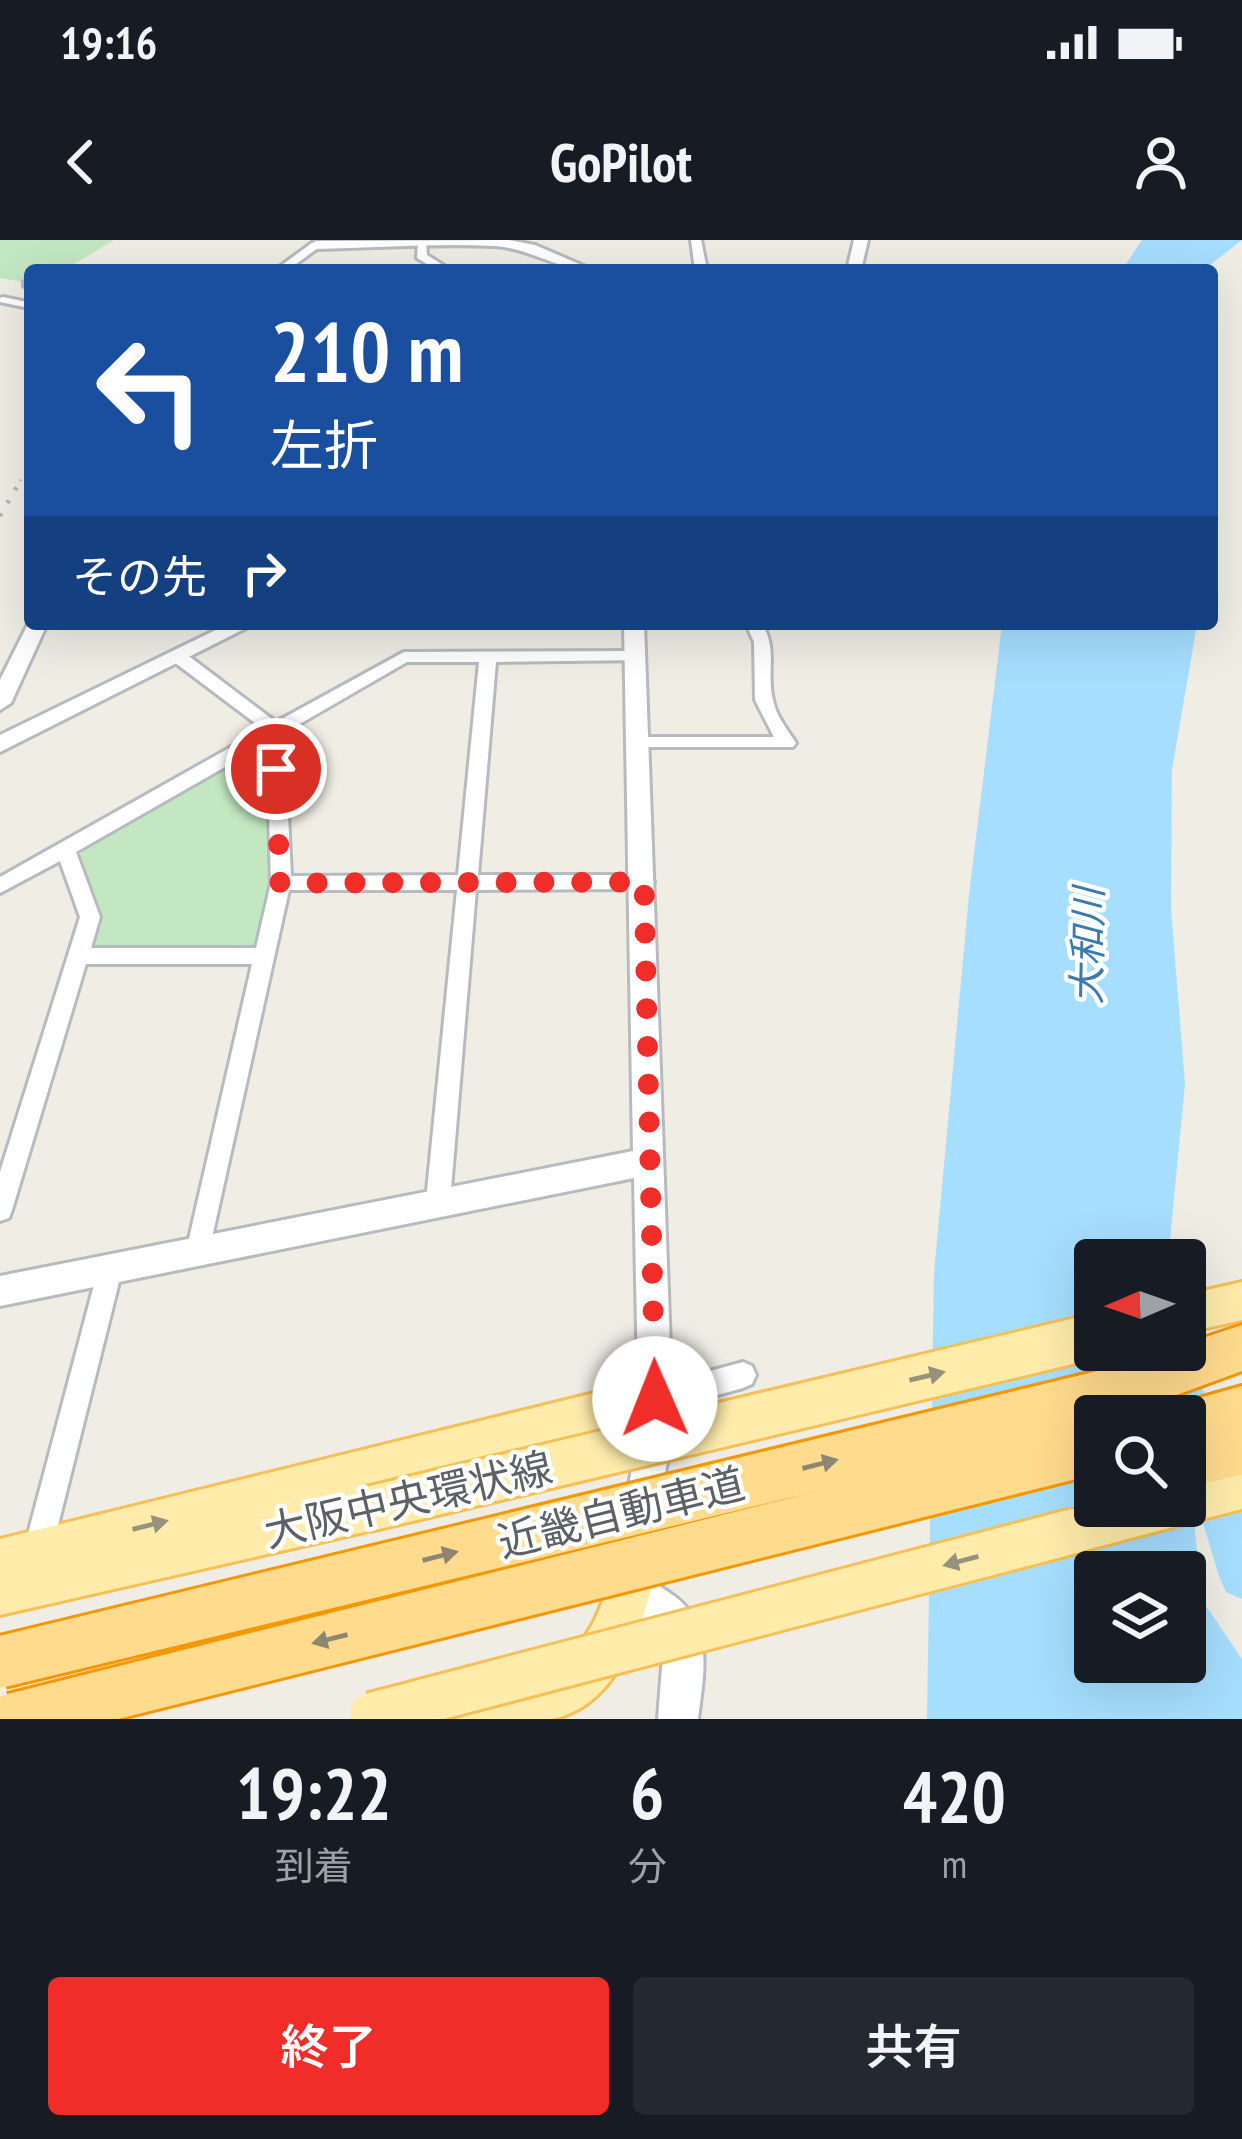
<!DOCTYPE html>
<html lang="ja">
<meta charset="utf-8">
<style>
body{margin:0;font-family:"PT Sans Narrow","Noto Sans JP",sans-serif;background:#242831;color:#f1f3f6;height:100vh;display:flex;flex-direction:column;font-size:45px;white-space:nowrap}
*{box-sizing:border-box;margin:0}
p{font-size:39px;color:#9ea1a6}
.icon{flex:none;width:66px;height:66px;fill:none;stroke:currentColor;stroke-width:2;stroke-linecap:round;stroke-linejoin:round}
.map{position:relative;height:1479px;overflow:hidden}
.details{display:flex;flex-direction:column;background:#171b24;flex:1}
.details>*{flex:none}
.top-card{position:absolute;left:24px;top:24px;width:1194px;height:366px;border-radius:12px;box-shadow:0 12px 48px #0002;background:#1a4fa0;color:#fff;overflow:hidden}
.needle{width:78px;rotate:268deg}
.buttons{position:absolute;left:1074px;top:999px;display:grid;gap:24px}
.buttons a{display:grid;place-items:center;width:132px;height:132px;border-radius:12px;background:#171b24;box-shadow:0 12px 48px #0002;font-size:60px}
.pin{position:absolute;display:grid;place-items:center;width:102px;height:102px;color:#fff;margin:-51px;border:6px solid #fff;border-radius:50%;box-shadow:0 3px 12px #0007}
.me{position:absolute;width:132px;margin:-66px;rotate:359deg;stroke-linejoin:round;filter:drop-shadow(0 0 9px #0008)}
.turn{display:flex;align-items:center;gap:42px;height:252px;padding:0 48px;font-size:54px}
.turn .icon{width:156px;height:156px;stroke-width:2.5}
.turn b{display:block;font-size:84px;line-height:102px}
.then{display:flex;align-items:center;height:114px;padding:0 48px;background:#0003;gap:24px;font-size:45px}
.eta{display:flex;justify-content:space-evenly;align-items:center;height:204px;text-align:center}
.eta b{font-size:72px;font-weight:600;line-height:84px}
.primary-button{display:flex;gap:24px;margin-top:auto;padding:24px 48px}
.primary-button a{flex:1;height:138px;border-radius:12px;background:#f12d2a;color:#fff;font-size:48px;font-weight:600;line-height:138px;text-align:center}
.primary-button a+a{background:#242831;color:#f1f3f6}
.status{display:flex;justify-content:space-between;align-items:center;height:84px;padding:0 60px;background:#171b24;direction:ltr}
.status svg{height:33px;fill:currentColor}
header{display:flex;justify-content:space-between;align-items:center;height:156px;padding:0 48px;background:#171b24;font-size:54px;font-weight:600}
.map>svg:first-child{display:block}
.green{fill:#c3e8c1}
.water{fill:#a6deff;fill-rule:evenodd}
.lines{fill:none;stroke-linecap:round;stroke-linejoin:round}
.river{fill:#a6deff;fill-rule:evenodd}
.pedestrian-casing{stroke:#b7bbbf;stroke-width:6}
.minor-casing{stroke:#b7bbbf;stroke-width:6}
.tertiary-casing{stroke:#b7bbbf;stroke-width:6}
.primary-casing{stroke:#f7c056;stroke-width:6}
.motorway-casing{stroke:#f59800;stroke-width:6}
.pedestrian{fill:#fff;fill-rule:evenodd}
.minor{fill:#fff;fill-rule:evenodd}
.tertiary{fill:#fff;fill-rule:evenodd}
.primary{fill:#ffecab;fill-rule:evenodd}
.motorway{fill:#ffdb8d;fill-rule:evenodd}
.rail-far1{stroke:#b4b5b6;stroke-width:3;stroke-dasharray:1.5 9;stroke-linecap:butt}
.rail{stroke:#b4b5b6;stroke-width:4.5;stroke-dasharray:3 12;stroke-linecap:butt}
.primary-bridge-casing{stroke:#f7c056;stroke-width:50;stroke-linecap:butt}
.motorway-bridge-casing{stroke:#f59800;stroke-width:57;stroke-linecap:butt}
.primary-bridge{stroke:#ffecab;stroke-width:44}
.motorway-bridge{stroke:#ffdb8d;stroke-width:51}
.oneway{fill:#96927e}
.oneway2{fill:#8e8672}
.route{stroke:#f12d2a;stroke-width:21;stroke-dasharray:0 37.8}
.labels{text-anchor:middle;dominant-baseline:central;stroke-width:9;stroke-linejoin:round;paint-order:stroke}
.water-label{font-size:39px;font-style:italic;fill:#3b7aad;stroke:#fff}
.near-street-label{font-size:42px;fill:#5d6166;stroke:#fff}
</style>
<div class="status"><b>19:16</b><svg viewBox="0 0 49 12"><path d="M0 12V9h3v3zM5 12V6h3v6zM10 12V3h3v9zM15 12V0h3v12zM26 1h20v11H26zM47 4h2v5h-2z"/></svg></div>
<header><svg class="icon" aria-label="back" viewBox="0 0 24 24"><path d="M15 5l-7 7 7 7"/></svg>GoPilot<svg class="icon" aria-label="person" viewBox="0 0 24 24"><circle cx="12" cy="8" r="4"/><path d="M4 21q1-7 8-7t8 7"/></svg></header>
<div class="map">
<svg width="1242" height="1479" viewBox="0 0 1242 1479">
<rect width="100%" height="100%" fill="#f0ede5"/>
<path class="green" d="M0,0H114L64,30H30V43L0,38Z
M260,509L267,510L272,640L259,703L249,708L89,709L99,676L80,615L84,608Z"/>
<path class="water" d="M1142,0H1242L1210,25L1212,30H1122Z
M1002,384H1197L1172,530L1171,669L1185,844L1168,1020H1095V1110H1177L1184,1176H1095V1266H1185V1191L1202,1360L1242,1419V1479H927L934,1033L969,655ZM1095,1332H1185V1422H1095Z"/>
<g class="lines">
<path class="river" d="M1185,1096L1242,1266V1359L1226,1352L1219,1336L1185,1224V1176H1171L1151,1110H1185Z"/>
<g class="pedestrian-casing">
<path id="pedestrian" d="M24,42H30V46H24Z
M3,57L27,62L28,64L24,67L0,62V58Z"/>
</g>
<g class="minor-casing">
<path id="minor" d="M691,0H701L707,30H695Z
M418,1H426L427,15L451,30H437L417,18Z
M312,3L322,5L288,30H275Z
M746,384H762C778,409 766,433 773,460C776,476 787,489 796,503L793,507H633L630,503L639,497H774L755,460L754,402Z
M636,411L644,416L642,420L496,422L478,635H644L654,642L644,649L476,650L450,961L446,969L438,972L430,969L426,961L457,650H289L207,1020L198,1023L189,1020L186,1012L252,724H86L12,970L9,978L0,981V932L80,677L60,621L0,653V637L263,489L174,422V414H186L276,482L404,412ZM407,422H479L458,635L291,636L284,493ZM267,503L271,643L256,708H91L100,677L76,612Z
M110,1018L119,1022L122,1030L51,1313L47,1323L37,1327L27,1323L23,1313L98,1030L101,1022Z
M743,1122L752,1126L756,1135L752,1144L743,1148L655,1172L646,1168L642,1159L646,1150L655,1146Z"/>
</g>
<g class="tertiary-casing">
<path id="tertiary" d="M509,0L535,5L593,30C558,30 529,8 494,6C435,3 375,8 316,9L309,5L316,1Z
M854,0H868L861,30H847Z
M30,380V384H47L11,463L0,470V440Z
M228,384H254L0,512V495Z
M624,384H644L673,1191L655,1285L642,1290L629,1285L624,1272L639,1191L634,938L0,1066V1036L633,911Z
M630,1321L643,1327C651,1344 663,1347 678,1359C714,1390 703,1438 698,1479H658L664,1401C648,1381 619,1373 609,1350L617,1327Z"/>
</g>
<g class="primary-casing">
<path id="primary" d="M1242,1042V1080L1185,1093V1055Z
M655,1138L670,1144L676,1159L670,1174L372,1251L380,1254L386,1270L380,1286L364,1292L0,1375V1299Z
M1242,1225V1269L1074,1313L1058,1307L1052,1291L1058,1275L1095,1263L1185,1266V1240Z
M628,1327L644,1334L651,1350C636,1401 612,1467 552,1479C523,1479 486,1479 457,1479L464,1462C512,1442 563,1436 591,1387C601,1371 605,1351 612,1334Z"/>
</g>
<g class="motorway-casing">
<path id="motorway" d="M1242,1085V1131L1119,1176L1098,1170L1090,1153L1098,1136L1169,1110H1185V1104Z
M1242,1146V1235L1185,1247V1176H1164L1167,1167Z"/>
</g>
<use href="#pedestrian" class="pedestrian"/>
<use href="#minor" class="minor"/>
<use href="#tertiary" class="tertiary"/>
<use href="#primary" class="primary"/>
<use href="#motorway" class="motorway"/>
<path class="rail-far1" d="M20,241L30,224"/>
<path class="rail" d="M0,276L22,238"/>
<g class="primary-bridge-casing">
<path id="primary-bridge" d="M364,1270L1095,1096
M372,1475L1074,1291"/>
</g>
<g class="motorway-bridge-casing">
<path id="motorway-bridge" d="M0,1422L1115,1153
M13,1479L1095,1208"/>
</g>
<use href="#primary-bridge" class="primary-bridge"/>
<use href="#motorway-bridge" class="motorway-bridge"/>
</g>
<defs><path id="oneway-solid" d="M-6-.8H1V-3.2L6.5 0L1 3.2V.8H-6Z" transform="scale(3)"/></defs>
<g class="oneway">
<use href="#oneway-solid" transform="translate(927 1136) rotate(-13)"/>
<use href="#oneway-solid" transform="translate(150 1285) rotate(-14)"/>
<use href="#oneway-solid" transform="translate(961 1321) rotate(165)"/>
</g>
<g class="oneway2">
<use href="#oneway-solid" transform="translate(820 1224) rotate(-14)"/>
<use href="#oneway-solid" transform="translate(440 1316) rotate(-14)"/>
<use href="#oneway-solid" transform="translate(330 1399) rotate(166)"/>
</g>
<g class="lines">
<path class="route" d="M276,529L280,643L644,642L655,1159"/>
</g>
<g class="labels">
<g class="water-label">
<text transform="translate(1087 706) rotate(-89)">大和川</text>
</g>
<g class="near-street-label">
<text transform="translate(408 1259) rotate(-13)">大阪中央環状線</text>
<text transform="translate(621 1272) rotate(-14)">近畿自動車道</text>
</g>
</g>
</svg>
<div class="buttons">
<a><svg class="needle" viewBox="-14 -14 28 28"><path d="M0-13l5 13h-10z" fill="#e53935"/><path d="M0 13l5-13h-10z" fill="#9ea1a6"/></svg></a>
<a><svg class="icon" aria-label="search" viewBox="0 0 24 24"><circle cx="10" cy="10" r="6"/><path d="M15 15l6 6"/></svg></a>
<a><svg class="icon" aria-label="layers" viewBox="0 0 24 24"><path d="M12 4l9 5-9 5-9-5zM3 14l9 5 9-5"/></svg></a>
</div>
<div class="pin" style="left:276px;top:529px;background:#d93025"><svg class="icon" aria-label="arrive" viewBox="0 0 24 24"><path d="M6 21V4h12l-3 4 3 4H6"/></svg></div>
<svg class="me" style="left:655px;top:1159px" viewBox="-20 -20 40 40"><circle r="19" fill="#fff"/><path d="M0-13L10 11 0 6-10 11z" fill="#f12d2a"/></svg>
<div class="top-card">
<div class="turn"><svg class="icon" aria-label="left" viewBox="0 0 24 24"><path d="M17 20v-9H6M10 6l-5 5 5 5"/></svg><div><b>210 m</b>左折</div></div>
<div class="then">その先<svg class="icon" aria-label="right" viewBox="0 0 24 24"><path d="M7 20v-9h11M14 6l5 5-5 5"/></svg></div>
</div>
</div>
<section class="details">
<div class="eta">
<div><b>19:22</b><p>到着</p></div>
<div><b>6</b><p>分</p></div>
<div><b>420</b><p>m</p></div>
</div>
<div class="primary-button"><a>終了</a><a>共有</a></div>
</section>
